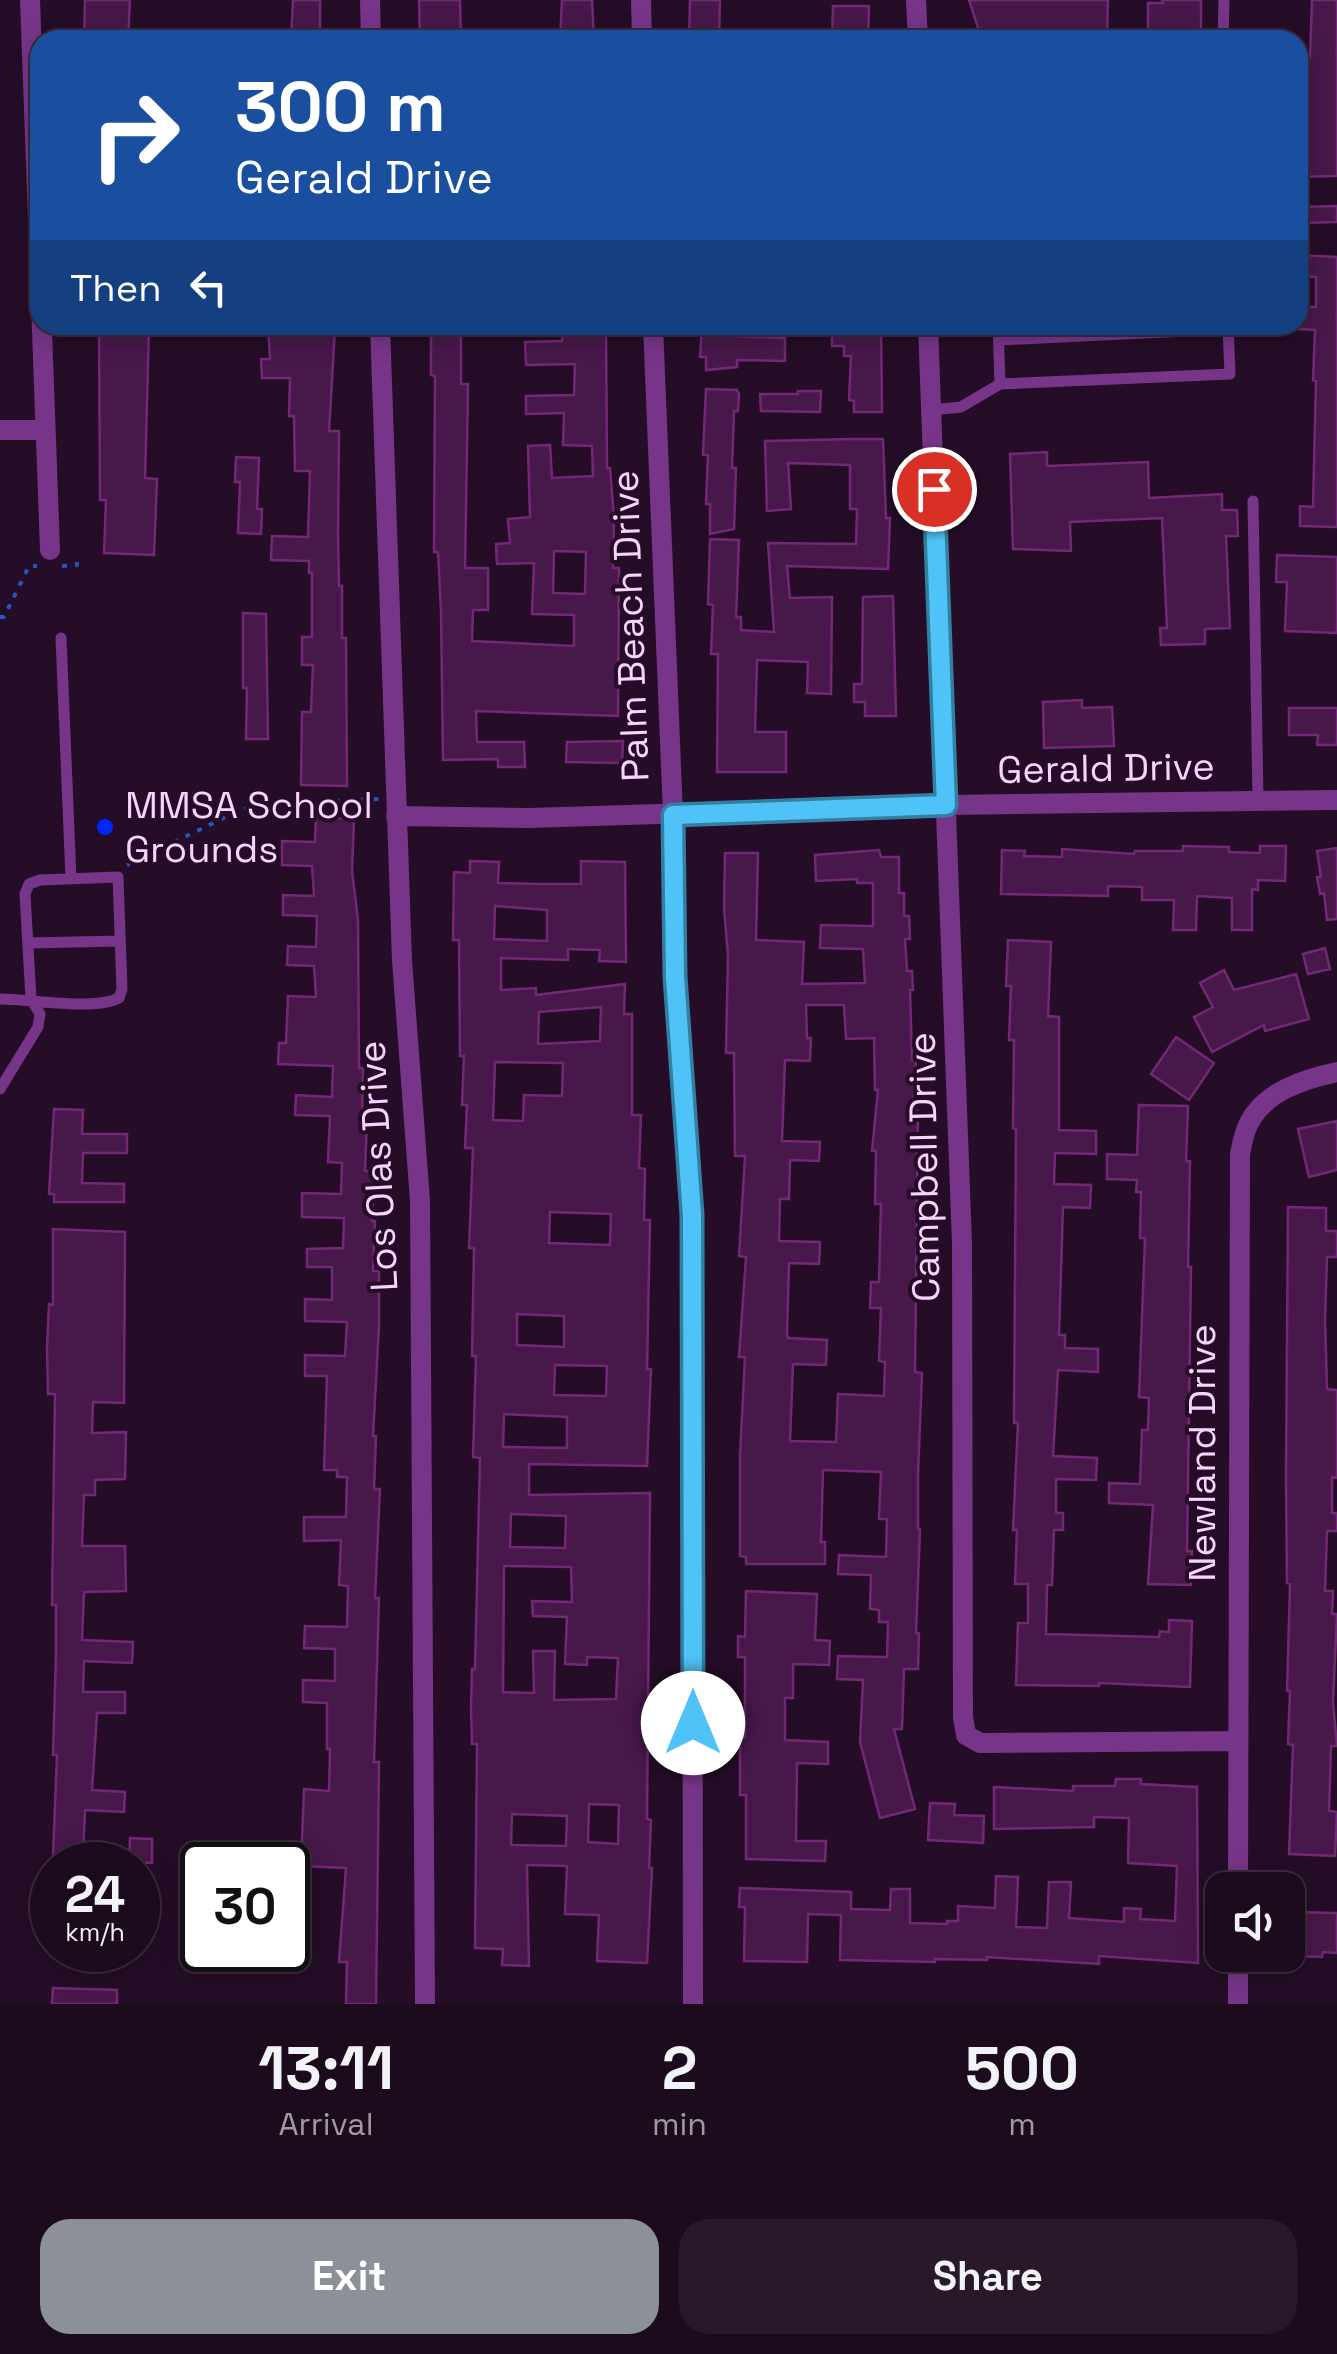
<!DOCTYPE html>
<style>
body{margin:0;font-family:"Space Grotesk",sans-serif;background:#29182a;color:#f1f3f6;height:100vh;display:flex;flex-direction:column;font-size:38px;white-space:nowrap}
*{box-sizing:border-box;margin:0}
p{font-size:32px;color:#a09aa4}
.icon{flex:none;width:55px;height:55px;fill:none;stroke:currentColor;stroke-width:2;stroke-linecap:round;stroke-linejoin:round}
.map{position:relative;height:2004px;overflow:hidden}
.drawer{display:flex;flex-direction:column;background:#1c0a1d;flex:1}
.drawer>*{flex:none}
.hud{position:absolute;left:30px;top:30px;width:1278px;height:305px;border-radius:30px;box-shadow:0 5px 25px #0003,0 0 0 2px #3a2b3b;background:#1a4fa0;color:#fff;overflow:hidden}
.tools{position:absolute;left:1205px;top:1872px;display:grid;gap:20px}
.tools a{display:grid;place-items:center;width:100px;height:100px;border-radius:20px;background:#1c0a1d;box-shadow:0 5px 25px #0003,0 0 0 2px #3a2b3b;font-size:50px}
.speed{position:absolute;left:30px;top:1842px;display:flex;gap:20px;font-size:50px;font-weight:700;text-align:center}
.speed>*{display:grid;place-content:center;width:130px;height:130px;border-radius:50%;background:#1c0a1d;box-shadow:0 5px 25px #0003,0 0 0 2px #3a2b3b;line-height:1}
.speed small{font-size:25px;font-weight:400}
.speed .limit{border:5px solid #111;border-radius:15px;background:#fff;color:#111}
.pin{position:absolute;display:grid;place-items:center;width:85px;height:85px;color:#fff;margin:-42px;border:5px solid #fff;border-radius:50%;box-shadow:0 2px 10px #0007}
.me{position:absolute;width:110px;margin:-55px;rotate:0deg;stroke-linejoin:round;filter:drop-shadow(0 0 8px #0008)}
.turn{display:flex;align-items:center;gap:35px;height:210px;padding:0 40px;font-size:45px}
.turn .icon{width:130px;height:130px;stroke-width:2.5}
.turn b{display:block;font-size:70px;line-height:85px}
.then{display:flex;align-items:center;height:95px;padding:0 40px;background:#0003;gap:20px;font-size:38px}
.eta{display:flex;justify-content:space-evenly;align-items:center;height:170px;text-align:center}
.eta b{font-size:60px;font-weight:800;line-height:70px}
.cta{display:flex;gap:20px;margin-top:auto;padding:20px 40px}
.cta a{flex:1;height:115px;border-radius:30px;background:#8c9099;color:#fff;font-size:40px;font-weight:800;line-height:115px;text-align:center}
.cta a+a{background:#29182a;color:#f1f3f6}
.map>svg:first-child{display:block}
.building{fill:#471849;stroke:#732877;stroke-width:2.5;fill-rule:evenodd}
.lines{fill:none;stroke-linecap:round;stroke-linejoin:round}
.path{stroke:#2555c0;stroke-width:4;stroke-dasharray:5 8;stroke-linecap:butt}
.service{stroke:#773589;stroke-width:11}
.minor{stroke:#773589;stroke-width:20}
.route-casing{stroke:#337fa1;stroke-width:25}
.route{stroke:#4fc3f7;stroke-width:18}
.poi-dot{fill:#0026fe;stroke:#250d27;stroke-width:4}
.labels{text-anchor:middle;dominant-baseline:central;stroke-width:8;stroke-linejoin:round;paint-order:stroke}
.street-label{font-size:38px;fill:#f9d3ff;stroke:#250d27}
.poi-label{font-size:38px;fill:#f9d3ff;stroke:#250d27;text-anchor:start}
</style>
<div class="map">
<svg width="1337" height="2004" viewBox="0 0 1337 2004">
<rect width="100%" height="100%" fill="#250d27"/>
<path class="building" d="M85,0H130L128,40H84Z
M293,0H320V40H291Z
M419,0H460L461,40H420Z
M562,0H592L594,40H560Z
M690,0H720L719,40H689Z
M969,0H1108L1107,40H982Z
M1162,0H1201V39L1148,38V3H1163Z
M1312,0H1337V176L1298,177V56L1310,57Z
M833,6H869L868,40H832Z
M1337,206V222L1298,223V207Z
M1298,255L1337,257V527L1300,526V506L1313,507L1316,381L1313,380L1315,330L1298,329V306L1316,307V277L1298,276Z
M99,325H149L145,478L157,479L154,555L104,553L106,500H100Z
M268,325L335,329L329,431H339L338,535L339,586H342V638H346L347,786L301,785L302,712H311L313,665H302V637H312V573H309V561L271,560L272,536L308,537L310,471H295L294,416H289L290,378H262L261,359H270Z
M431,325H461V384H468L465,568H488V610H473L472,641L574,646V615L532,614L534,563L497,564L496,544L510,543L508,519L530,517L528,446L550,445L552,478L593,476L592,446L563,445L564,413L526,414V396L574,395L575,364L526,365L525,342L562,341L563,325H606L607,468H610L614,518L613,568H619L618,716L476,711L477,742H524L525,767H498V759L443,760L441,611L438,552H434L435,376L431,375ZM554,551L586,552L585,594L553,593Z
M702,325H733V336L785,338V361L737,360V367L706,370V357H700Z
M881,325L882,412H854V401L849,400L851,356H844V346H832V326Z
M706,389L737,390L739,394L738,411H734L732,468H736L734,529L710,534V504H706L708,455H703Z
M798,391H821L820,412L761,411L760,394H798Z
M853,439H883L886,518H890L888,569L787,566L790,598L832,597L831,694L807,693L808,662L757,660L755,732H786V772H717L718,654H711L713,605L708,604L710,539L739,540L736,617H741V630L774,632L768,543L856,544L857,509H850V465L788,463L791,509L767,511L765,441Z
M1047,452V466L1148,462L1149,498L1222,494V510H1237L1238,536H1226L1230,628L1205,629V644L1161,645L1160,628H1167L1162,518L1070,522L1071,551L1013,549L1010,454Z
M236,457L259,458L257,509H262L261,534L238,533L240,482H235Z
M1277,555L1337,557V633L1285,631L1287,582H1276Z
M893,596L896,716H865V702H854V684H862L863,597Z
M243,613L266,614L268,739H246L247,688H243Z
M1082,700V708L1112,707L1114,746L1044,748L1043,702Z
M1289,708H1337V745H1317L1318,735H1289Z
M623,741L622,763L566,762L567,742Z
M316,817L354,819L352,871L358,920L359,1068H363L362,1120H367L365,1171H374L372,1221H375L373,1271H379V1326L373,1436H376L374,1489H380L375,1598H379L374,1762H379L376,2004H346L347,1962H339L346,1868L301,1866L304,1789L329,1791L330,1749H327V1703L303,1702V1680L335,1681V1649L304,1648L305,1626L347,1627L348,1586L339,1585L341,1540L304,1541V1517H346L347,1477H337V1470H324L327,1376H305V1355L345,1356L347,1322L305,1321V1299L332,1300V1267H307V1249L343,1248L344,1218L302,1217V1193L341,1194L342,1163L328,1162L330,1116L295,1115L296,1095L332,1097L333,1066L278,1064L279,1043H286L288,996L316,997L314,966L287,965L288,946L316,947L317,916L283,915V895L314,896L312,866L282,865V841L315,842Z
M1183,846L1229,847V852L1260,853V846H1286L1285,881L1258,880V890L1252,889V930H1232V898L1197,896L1196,930H1173L1174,900H1142V887L1108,886V896L1001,894L1002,850L1025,851L1024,856L1062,857V849L1134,854L1135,851H1183Z
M1337,848V919L1327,920L1324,893L1320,894L1317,877H1321L1317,851Z
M879,850L881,857H899V893H904V916H909L910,939H905L907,971H912L913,990H910L912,1060H916L913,1110L918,1111L915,1372L922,1373L918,1475V1529H920L916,1633H919L918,1669H904L902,1729H894L915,1809L880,1818L860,1742L863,1680L837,1679L838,1656L887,1657L888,1622H879V1610L870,1609L871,1575L838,1574L839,1555L886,1557L887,1519H879L881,1472L823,1470L821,1542H825V1564H746V1557L740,1556V1456L745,1357H739L746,1257L739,1256L745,1156H735L734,1053H726L728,955L724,908L725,853H758L756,940L804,942L802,984L865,983L863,949L820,948L821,925L873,926V883H857V879L816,881L815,855ZM806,1005H844L846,1039L874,1038L875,1090H878L872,1151H876L875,1204H881L879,1282H871L870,1308H881L879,1361L885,1362L884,1396L838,1394L836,1442L790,1441L793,1364L826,1365L827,1340L788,1338L787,1334L789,1263L819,1264L820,1242L779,1241L780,1199H789L790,1160L819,1161L820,1142L782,1141L785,1060L810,1061L811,1038H807Z
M470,861L499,862L498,883L544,884H581V861L625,862L626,962L599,961L600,950L568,949V960L501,958V990L536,988V995L625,984L624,1014H632V1115H641L639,1168L645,1169L644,1220H650L647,1369H651L647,1466L529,1464V1495L650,1493L647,1819L651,1820L649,1868H652L647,1963L597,1961L599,1915L565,1914L567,1866L527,1865L529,1966L502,1965L503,1949L475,1948L477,1744H472L471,1707L472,1669H475L480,1458L473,1457L476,1356H472L474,1248H469L473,1148H465L467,1105H462L464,1056H460L459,940H453L454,872L470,873ZM495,906L547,910V941L494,939ZM601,1007L600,1041L538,1044L539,1012ZM495,1062L563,1063L562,1096L524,1095L523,1121L493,1120ZM550,1212L611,1214L610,1245L549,1243ZM517,1314L564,1316V1347L517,1345ZM555,1365L607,1366L606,1396L554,1395ZM504,1414L567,1417V1448L503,1447ZM511,1514L566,1516L565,1548L510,1547ZM504,1566L571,1567L572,1602L532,1601L533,1616L567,1617L565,1664L587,1665V1657L618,1658L616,1699L554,1700L555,1651H533L534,1693L503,1692ZM589,1804L619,1805L618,1844L588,1842ZM512,1814L567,1816L566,1846L511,1845Z
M1008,940L1051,942L1048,1016L1059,1017V1130L1096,1131V1154L1055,1153L1054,1184L1091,1185L1090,1208L1063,1207L1059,1335H1065V1348L1098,1349V1372L1058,1370L1053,1456L1097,1458L1096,1480L1056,1479V1513H1063V1530H1054L1052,1585H1047L1046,1634L1159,1637L1160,1631L1169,1632V1620L1192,1621L1190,1687L1099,1683V1686L1016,1685L1018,1623H1028V1584H1015L1017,1530H1013L1018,1423H1014L1016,1129L1013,1128L1014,1040H1009L1011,986H1006Z
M1325,948L1330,969L1308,974L1303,954Z
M1224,970L1234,990L1296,974L1309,1019L1265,1031L1264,1025L1212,1052L1194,1017L1213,1007L1200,983Z
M1176,1037L1214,1063L1189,1100L1151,1074Z
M1139,1105L1188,1106L1186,1161H1190L1188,1267H1191L1187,1551H1192L1191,1585L1148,1584L1153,1505L1109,1503V1483L1140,1484L1142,1430H1148L1149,1398L1139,1397L1145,1238H1140L1141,1192H1136L1137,1180L1107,1179V1154L1137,1155Z
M54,1109L83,1110L82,1134H127V1153H83L82,1183L124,1184V1202H54V1194H49Z
M1337,1121V1170L1309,1177L1298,1129Z
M1288,1207L1326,1208V1231H1337V1257H1327L1325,1320L1327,1389L1337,1390V1478L1332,1477V1513H1337V1531H1327L1325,1591H1333L1332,1614H1337L1333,1702L1337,1746H1331L1329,1811L1337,1812L1335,1856L1289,1854L1293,1745L1288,1744L1290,1691H1287L1290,1584L1287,1583L1286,1476Z
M53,1229L125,1232L124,1403L93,1402L92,1433L126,1432L125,1479L95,1480V1495H84L82,1546H125L126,1591L84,1592L82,1640L133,1642L132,1663L84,1661L83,1692H125V1713H97L92,1790L125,1792L124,1812L85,1810L83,1856L53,1855L57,1755H53L56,1654V1605H52L55,1394H48L47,1346L49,1304L53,1305Z
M746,1591L817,1594L815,1640L830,1641L829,1665L793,1664V1698H785V1740L828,1742V1764L797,1763L796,1841H826L825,1861L746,1859V1795H740V1737H745V1657H738V1636L745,1637Z
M1116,1779H1141V1784L1197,1787L1198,1963L1099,1956V1964L987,1957V1960L935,1959V1962L840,1960L841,1915L808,1914L807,1962L744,1961L745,1907H739L740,1888L851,1892V1909L890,1910L891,1889H910V1923L947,1924V1921H958V1906L995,1908L996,1876L1018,1877L1016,1927L1047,1928L1049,1882H1071L1069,1918L1124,1922V1908L1141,1909L1140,1919L1175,1921L1177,1866L1128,1863L1129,1818L1094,1817V1827L994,1829V1787L1073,1791V1786H1115Z
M930,1803L955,1804L954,1815L984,1816L983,1843L928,1840Z
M130,1838L152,1839V1863L129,1862Z
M1293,1912L1337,1913V1953L1323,1952L1322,1957L1292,1956Z
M53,1988L117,1990V2004H52Z"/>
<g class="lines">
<path class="path" d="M62,566L77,565V561
M0,617H4L29,566H37
M127,865L240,810L262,804L379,799"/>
<path class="service" d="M1223,40L1224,0
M999,340L1228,329
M1000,384L1230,374L1228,325
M931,410L961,407L1000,384L998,325
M1253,501L1258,801
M61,638L71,879
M28,943L120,941
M0,999C32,999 93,1011 119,998L122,989L118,877L40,880L29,884L25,894L31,999L40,1014L38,1027L0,1089"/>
<path class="minor" d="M30,0L50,550
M370,0L371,40
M641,0L642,40
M916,0L918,40
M380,325L402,960L420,1201L425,2004
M653,325L673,815L675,977L692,1215L693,2004
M928,325L962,1244L963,1717L966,1735L980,1743L1238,1741
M0,430H43
M396,816L529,818L946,805L1337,800
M1238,1890L1240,1154C1242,1144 1244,1132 1249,1123C1265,1091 1305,1079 1337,1072
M1238,2004V1955"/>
</g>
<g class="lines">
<g class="route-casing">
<path id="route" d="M693,1723L692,1215L675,977L673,815L946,805L934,489"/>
</g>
<use href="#route" class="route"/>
</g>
<circle class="poi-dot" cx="105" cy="827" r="10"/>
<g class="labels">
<g class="street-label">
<text transform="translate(630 626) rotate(-92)">Palm Beach Drive</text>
<text transform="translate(1106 768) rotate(-1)">Gerald Drive</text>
<text transform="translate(378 1166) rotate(-93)">Los Olas Drive</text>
<text transform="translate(924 1167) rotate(-91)">Campbell Drive</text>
<text transform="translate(1202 1453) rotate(-90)">Newland Drive</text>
</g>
<g class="poi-label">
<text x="125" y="805">MMSA School<tspan x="125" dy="44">Grounds</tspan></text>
</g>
</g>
</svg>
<div class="tools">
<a><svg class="icon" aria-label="sound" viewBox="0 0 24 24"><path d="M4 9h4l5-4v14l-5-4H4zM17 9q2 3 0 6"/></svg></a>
</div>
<div class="speed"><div>24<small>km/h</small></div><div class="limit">30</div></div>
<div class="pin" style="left:934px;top:489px;background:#d93025"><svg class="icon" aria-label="arrive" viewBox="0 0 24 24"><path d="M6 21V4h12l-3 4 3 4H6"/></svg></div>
<svg class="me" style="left:693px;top:1723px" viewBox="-20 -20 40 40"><circle r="19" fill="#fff"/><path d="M0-13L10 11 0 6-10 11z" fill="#4fc3f7"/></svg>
<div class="hud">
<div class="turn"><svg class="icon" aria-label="right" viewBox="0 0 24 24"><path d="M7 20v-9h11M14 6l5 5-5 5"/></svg><div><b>300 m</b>Gerald Drive</div></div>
<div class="then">Then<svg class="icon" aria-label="left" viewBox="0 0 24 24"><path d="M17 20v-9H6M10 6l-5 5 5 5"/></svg></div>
</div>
</div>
<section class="drawer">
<div class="eta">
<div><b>13:11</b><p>Arrival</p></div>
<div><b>2</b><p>min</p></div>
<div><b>500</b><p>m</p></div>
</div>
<div class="cta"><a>Exit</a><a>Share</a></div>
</section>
